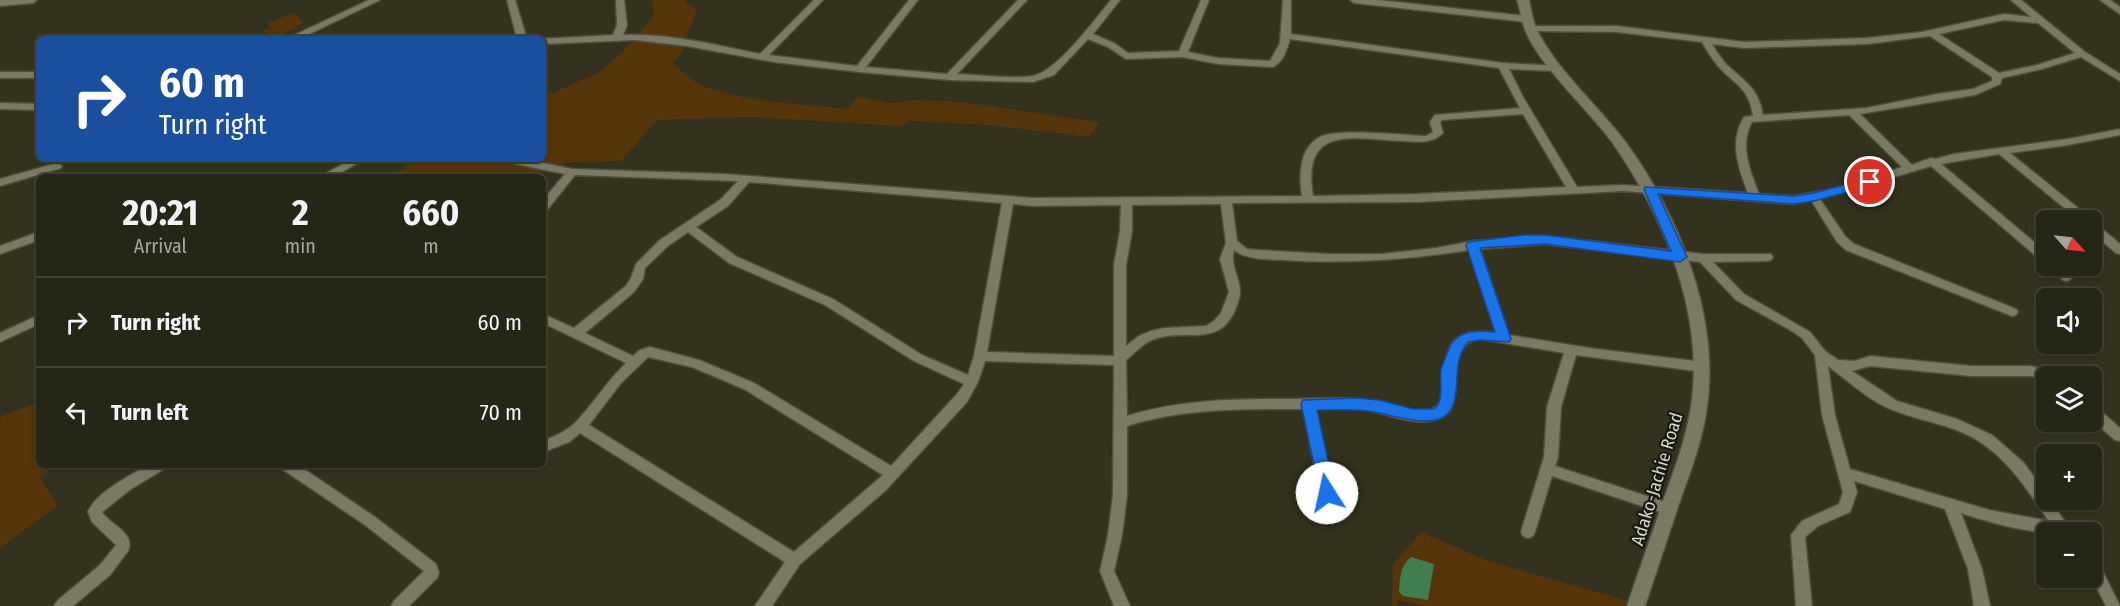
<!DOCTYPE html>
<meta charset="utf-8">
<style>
body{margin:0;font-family:"Fira Sans Condensed",sans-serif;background:#323223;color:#f1f3f6;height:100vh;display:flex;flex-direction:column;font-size:22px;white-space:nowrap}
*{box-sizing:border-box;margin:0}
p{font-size:20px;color:#a4a5a1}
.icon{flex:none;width:33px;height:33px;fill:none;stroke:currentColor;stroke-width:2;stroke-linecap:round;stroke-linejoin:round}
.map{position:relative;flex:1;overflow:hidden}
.drawer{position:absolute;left:36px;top:174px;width:510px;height:294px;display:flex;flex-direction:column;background:#262616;border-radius:9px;box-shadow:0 2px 4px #0004,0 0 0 2px #424335}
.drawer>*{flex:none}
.guide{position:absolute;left:36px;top:36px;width:510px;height:126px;border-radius:9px;box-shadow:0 2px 4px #0004,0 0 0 2px #424335;background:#1a4fa0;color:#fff;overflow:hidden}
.needle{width:39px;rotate:117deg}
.fabs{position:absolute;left:2036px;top:210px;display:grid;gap:12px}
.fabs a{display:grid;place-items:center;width:66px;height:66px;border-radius:9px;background:#262616;box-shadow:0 2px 4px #0004,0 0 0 2px #424335;font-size:30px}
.pin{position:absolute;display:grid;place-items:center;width:51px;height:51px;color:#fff;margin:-26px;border:3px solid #fff;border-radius:50%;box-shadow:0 2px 6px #0007}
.me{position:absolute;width:66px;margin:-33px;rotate:350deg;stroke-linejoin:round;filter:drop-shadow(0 0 4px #0008)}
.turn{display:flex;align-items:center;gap:21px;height:126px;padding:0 24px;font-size:27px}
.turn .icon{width:78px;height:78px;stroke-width:2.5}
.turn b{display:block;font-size:42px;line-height:51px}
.eta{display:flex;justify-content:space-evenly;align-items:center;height:102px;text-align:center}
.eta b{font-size:36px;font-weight:700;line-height:42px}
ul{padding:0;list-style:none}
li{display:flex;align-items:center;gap:18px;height:90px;padding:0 24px;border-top:2px solid #424335}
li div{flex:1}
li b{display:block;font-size:22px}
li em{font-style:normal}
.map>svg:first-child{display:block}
.green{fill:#553409}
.water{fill:#407e4f}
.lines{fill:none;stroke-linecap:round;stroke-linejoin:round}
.minor-casing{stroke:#4e4e3d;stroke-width:3}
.tertiary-casing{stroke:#4e4e3d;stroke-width:3}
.minor{fill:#7a7a64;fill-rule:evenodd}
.tertiary{fill:#7a7a64;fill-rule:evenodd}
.route{fill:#1a73e8;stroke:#114b97;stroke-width:1.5}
.labels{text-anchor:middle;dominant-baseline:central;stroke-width:4.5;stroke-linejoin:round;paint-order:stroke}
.street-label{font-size:18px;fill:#d5d5c9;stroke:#191911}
</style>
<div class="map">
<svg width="2120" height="606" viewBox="0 0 2120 606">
<rect width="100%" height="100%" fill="#32321e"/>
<path class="green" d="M652,0H686L685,2L697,9L687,36L686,47L673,64C681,70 690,79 699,84C734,101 808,105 848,109L858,97L890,103L916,100L962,102L1099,122L1090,137L988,125L910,121L903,126L750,117L657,120L621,161L565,163L524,177H389L418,159H543V97L600,72L629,45L654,15Z
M294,13L304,23L295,27L296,28L273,38L263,31L271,27L267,23Z
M39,402V465H61L40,477L57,506L0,548V417Z
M1421,532L1488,561L1632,602L1631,606H1426L1398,600V606H1392L1393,565Z"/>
<path class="water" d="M1411,557L1434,564L1428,600L1403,596L1399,592C1400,578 1400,566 1411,557Z"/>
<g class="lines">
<g class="minor-casing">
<path id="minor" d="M0,0H37L33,3L0,6Z
M369,0H380L299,39H286Z
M507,0H515L527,39H517Z
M616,0H624L627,25L623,35C668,33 716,45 760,54L814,0H823L769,55L857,66L909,0H918L866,67L947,74L1018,0H1027L957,74C979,75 1011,79 1032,76C1056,73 1095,19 1111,0H1120L1093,34L1114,43L1128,53L1179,51L1201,0H1209L1188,52L1218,58L1270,61L1280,43L1283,0H1291V34L1503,63L1560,66L1562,68L1557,71L1509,69L1523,97L1577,187L1623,185L1748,193C1738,167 1729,142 1744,117L1753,116C1749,87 1735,85 1718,66C1712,59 1707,51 1702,42L1617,32L1530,31L1527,30V26H1617L1744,42L1867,38L1922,32L2004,14L2031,17L2011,0H2021L2085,52L2120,74V81L2081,57L2042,69L2002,78L2000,84L1975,95L1860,114L1912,165L1931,158L1935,159L1954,154L2068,139L2120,129V135L2068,145L2010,153L2089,217L2090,220H2079L1999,154L1941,164L2046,252V262L2042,261L1931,166L1820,199L1845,236L1854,244L2016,309L2018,312L2016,315L2012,316L1846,250L1837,242L1811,200L1793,204L1623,191L1417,202L1232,203L1237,241L1247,249L1258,250L1329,254H1382L1436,248L1473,241L1545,236L1703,254H1771L1773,257L1771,260L1767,261L1713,262L1744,294L1810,332L1825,351L1838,360L1855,361L1870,356L1971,366H2031L2055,373L2056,376H2046V380L2031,376H1971L1870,366L1852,371L1897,401L1957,419L1992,435L2024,463L2046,494V500H2050L2072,532C2036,536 1995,524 1961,513L1982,569L1990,606H1974L1968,569L1945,509L1854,481L1857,492L1850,512L1818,526L1805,537L1812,606H1796L1791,535L1802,521L1839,504L1843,492L1822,415L1815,355L1802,338L1792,331L1736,300L1700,262L1545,244L1480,249L1509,335L1596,349L1703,362L1707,364L1709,367L1707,370L1703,372L1576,355L1561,407L1558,457L1555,466L1674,505L1676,509L1674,513L1669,515L1552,476L1535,532L1533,536L1528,538L1523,536L1521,532L1544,457L1547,407L1564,353L1480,339C1438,345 1472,405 1440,418C1416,428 1390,414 1367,410C1350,407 1332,409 1316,409L1334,493L1332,497L1327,499L1322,497L1320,493L1303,409C1243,409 1184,408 1127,426V495L1122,535L1114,571L1130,606H1114L1100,571L1108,535L1113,495L1114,365L985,361L978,382L967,402L886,490L800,564L772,606H755L785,562L580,433L569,442L543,452V441C555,436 567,431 576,422C594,403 607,381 626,363L543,323V314L574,328L626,286L631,278L636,264L660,240L720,200L738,181L575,175L547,210L543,211V200L565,174L506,162L501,159H523L572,169L724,174L1033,198L1302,196C1299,176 1299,148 1320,137C1336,128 1404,135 1426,136L1433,132L1430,122L1435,115L1520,108L1499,68L1290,39C1287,50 1283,62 1273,67L1218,64L1183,57L1126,59L1108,47L1088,39L1054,75L1033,82L949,80L859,72L774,62L687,46L635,40L543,44V39H540L613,35L617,25ZM2004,20L2038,23L2075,53L2037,65L1999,73L1939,34ZM1930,36L1992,77V81L1973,89L1937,94L1866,108L1763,115C1758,87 1745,82 1726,64C1721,58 1716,51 1712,44L1744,48L1867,44ZM1523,114L1566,187L1417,194L1313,196C1301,123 1354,139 1404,141C1419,142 1432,144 1443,133L1440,122L1442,120ZM1849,115L1902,167L1830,190L1793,196L1759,194C1750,171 1739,145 1752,122ZM749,182L1002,203L974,356L968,375L922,355L833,299L737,257L696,227L728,206ZM1013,204L1033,206L1121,205L1120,231L1114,265V356L987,352ZM1221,204L1226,243L1220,259L1229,292L1221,313L1214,321L1206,326L1164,328L1151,331L1139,336L1126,346V265L1132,231V205ZM688,232L729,263L825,305L914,361L964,384L957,394L891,466L754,383L699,360L650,347L640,350L633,356L585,333L634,292L643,279L645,268L668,246ZM1234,250C1247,260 1267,259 1283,260C1346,264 1407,260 1469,250L1496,333C1438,324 1448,361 1440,402C1430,423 1377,401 1359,399C1337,397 1316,399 1294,399C1238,399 1181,399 1127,416L1126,360C1135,353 1142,344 1152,340C1187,325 1223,354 1239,299C1244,282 1229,268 1234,250ZM648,357L692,367L744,389L883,475L794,552L589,425L621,383ZM1828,366C1847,380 1866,398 1888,408C1919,422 1956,424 1983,444C2012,464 2029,493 2049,521L1989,510L1850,469L1835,415Z
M1350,0H1378L1527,16L1532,19L1527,22L1354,3Z
M2100,0H2110L2120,7V14Z
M0,72H39V78H0Z
M0,103L39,104V110L0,109Z
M352,159H365L333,177H319Z
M57,163L62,166L61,168L0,186V179Z
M2091,222L2095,223L2120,244V254L2116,253L2091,232Z
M36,233L39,234V240L0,254V246Z
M2048,266H2061L2073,277L2067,281L2063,280Z
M39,315V324L0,342V333Z
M2091,406L2096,407L2120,428V441L2115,440L2091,419Z
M148,465H166L164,469L131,489L102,512C110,525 136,533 128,551L110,575L73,606H54L57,601L100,565L116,545L92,522L88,512C96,492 130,476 148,465Z
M280,465H298L375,517L436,564L439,573L437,578L409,606H391L394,601L424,571L365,525L282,469Z
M2091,556L2096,558L2120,606H2106L2091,576Z"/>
</g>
<g class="tertiary-casing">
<path id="tertiary" d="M1517,0H1529C1531,10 1533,21 1537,30C1558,72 1599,106 1627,144C1679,216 1720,317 1707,407C1703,438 1692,468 1681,498C1669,534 1657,570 1645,606H1627C1639,570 1652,534 1664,498C1675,468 1686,438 1691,407C1705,314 1664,217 1612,142C1588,109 1536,63 1524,27C1521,18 1520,9 1517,0Z"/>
</g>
<use href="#minor" class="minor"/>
<use href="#tertiary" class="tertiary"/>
</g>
<path class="route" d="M1870,178L1874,179V185L1814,201L1793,204L1658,194L1687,257L1680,262L1545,244L1480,248L1511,339L1509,342L1480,340L1468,342C1451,363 1461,383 1453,405C1442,436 1391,413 1368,411C1351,409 1334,410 1317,410L1335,493L1332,497L1327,499L1321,497L1301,404L1303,400L1356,398L1379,400L1413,409H1434C1445,401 1439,381 1441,369C1443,363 1446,357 1448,351C1456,330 1475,330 1495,332L1466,245L1468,242L1524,235H1545L1671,251L1644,189L1645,187L1793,196L1814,193Z"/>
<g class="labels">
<g class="street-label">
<text transform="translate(1657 479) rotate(-73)">Adako-Jachie Road</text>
</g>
</g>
</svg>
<div class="fabs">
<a><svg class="needle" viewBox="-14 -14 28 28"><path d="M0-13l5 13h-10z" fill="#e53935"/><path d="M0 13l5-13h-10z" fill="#a4a5a1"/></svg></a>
<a><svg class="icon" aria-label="sound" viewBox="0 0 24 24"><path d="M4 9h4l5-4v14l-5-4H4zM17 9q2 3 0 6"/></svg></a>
<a><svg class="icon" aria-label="layers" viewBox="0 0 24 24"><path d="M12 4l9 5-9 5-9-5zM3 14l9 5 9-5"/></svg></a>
<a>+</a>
<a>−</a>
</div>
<div class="pin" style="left:1870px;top:182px;background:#d93025"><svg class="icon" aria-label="arrive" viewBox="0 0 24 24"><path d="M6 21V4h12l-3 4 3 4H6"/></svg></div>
<svg class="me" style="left:1327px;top:493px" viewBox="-20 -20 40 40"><circle r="19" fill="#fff"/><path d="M0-13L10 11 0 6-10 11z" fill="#1a73e8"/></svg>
<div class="guide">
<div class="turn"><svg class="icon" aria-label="right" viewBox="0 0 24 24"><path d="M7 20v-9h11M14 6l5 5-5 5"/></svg><div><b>60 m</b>Turn right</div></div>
</div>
<section class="drawer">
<div class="eta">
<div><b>20:21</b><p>Arrival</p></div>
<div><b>2</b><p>min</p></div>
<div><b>660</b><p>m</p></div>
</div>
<ul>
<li><svg class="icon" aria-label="right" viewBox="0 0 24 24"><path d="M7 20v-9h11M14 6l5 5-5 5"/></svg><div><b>Turn right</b></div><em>60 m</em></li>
<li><svg class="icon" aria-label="left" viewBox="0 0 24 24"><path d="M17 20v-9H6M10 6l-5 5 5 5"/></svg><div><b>Turn left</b></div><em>70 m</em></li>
</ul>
</section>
</div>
